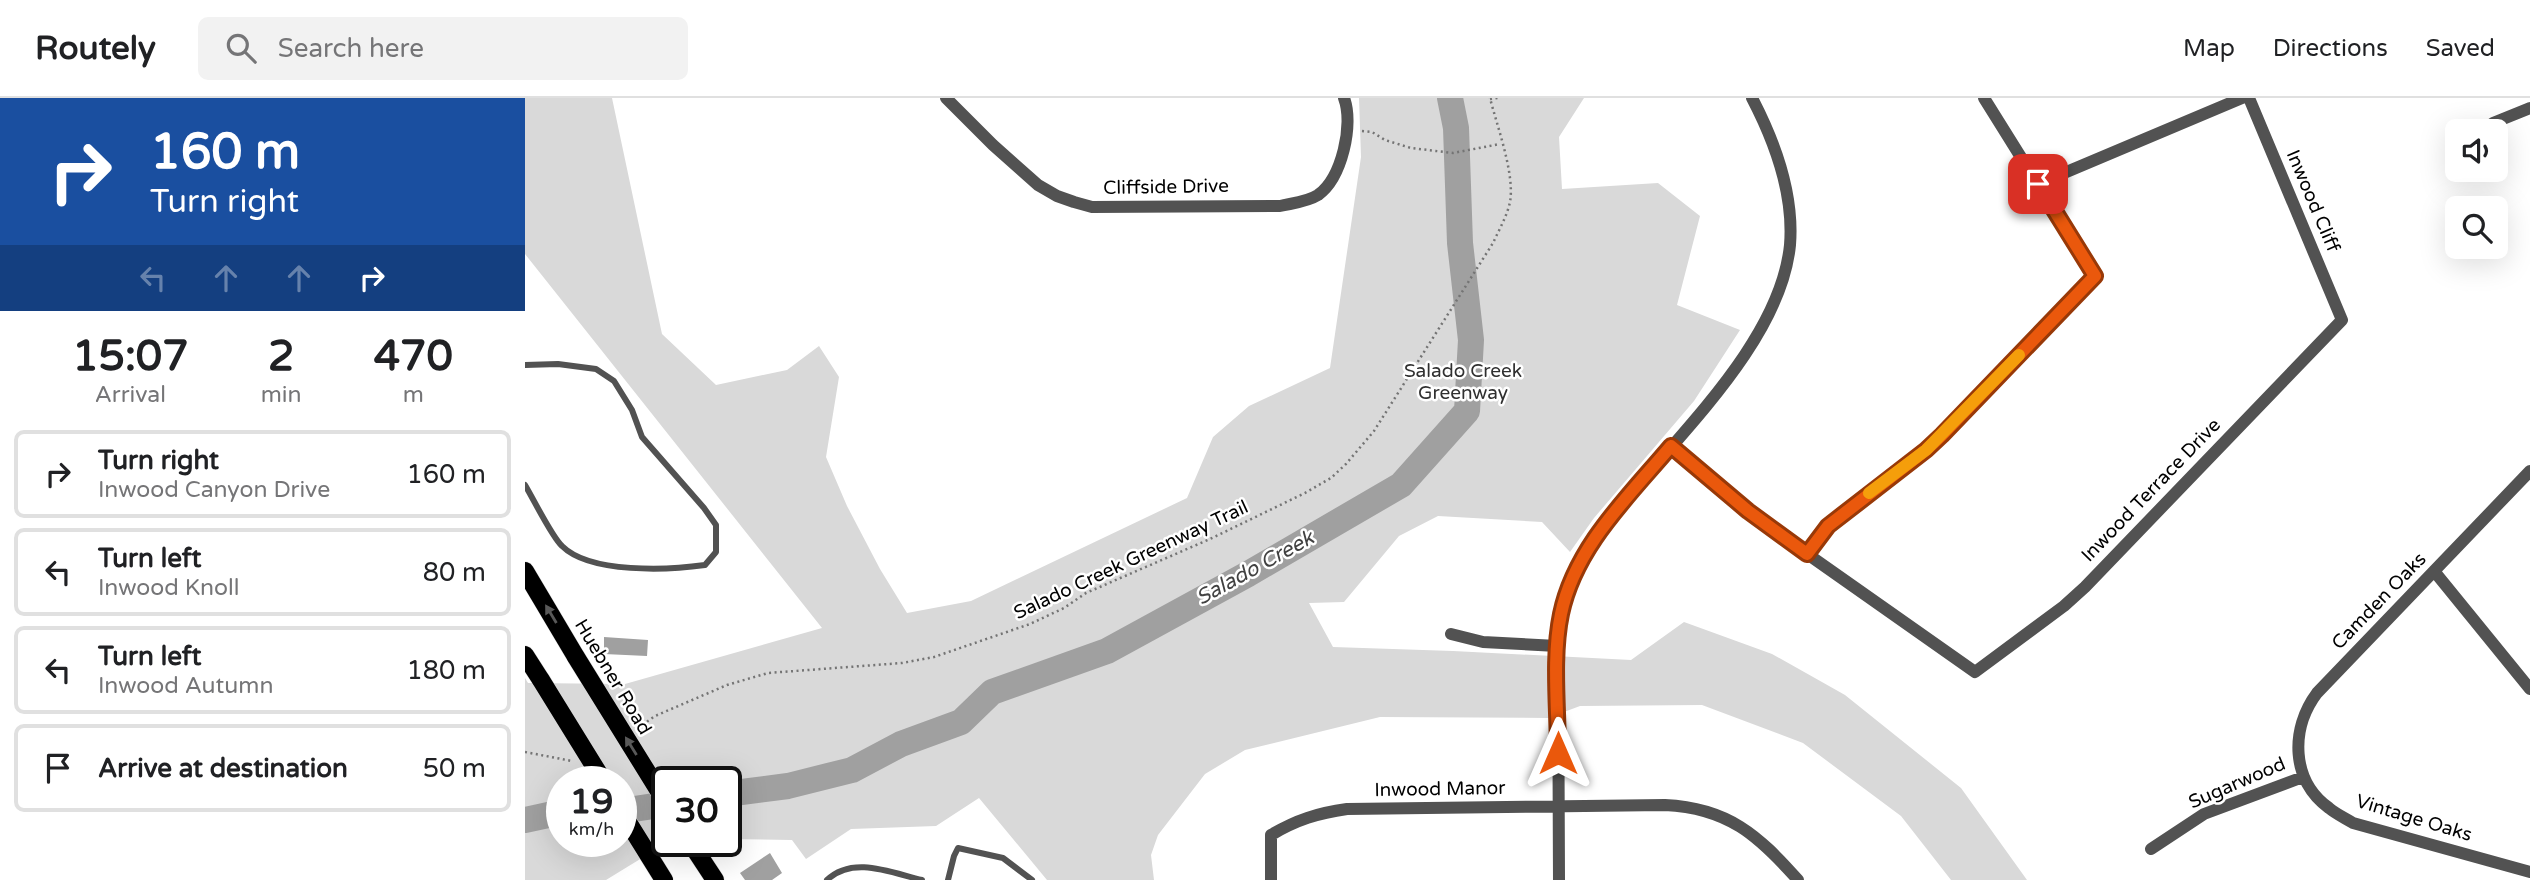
<!DOCTYPE html>
<style>
body{margin:0;font-family:"Varela Round",sans-serif;background:#f2f2f2;color:#202124;height:100vh;display:flex;flex-direction:column;font-size:26px;white-space:nowrap}
*{box-sizing:border-box;margin:0}
p{font-size:23px;color:#757577}
.icon{flex:none;width:38px;height:38px;fill:none;stroke:currentColor;stroke-width:2;stroke-linecap:round;stroke-linejoin:round}
.map{position:relative;flex:1;overflow:hidden}
.panel{display:flex;flex-direction:column;background:#fff;width:525px}
.panel>*{flex:none}
.guide{background:#1a4fa0;color:#fff;overflow:hidden}
.tools{position:absolute;left:1920px;top:21px;display:grid;gap:14px}
.tools a{display:grid;place-items:center;width:63px;height:63px;border-radius:10px;background:#fff;box-shadow:0 7px 28px #0002;font-size:35px}
.speed{position:absolute;left:21px;top:668px;display:flex;gap:14px;font-size:35px;font-weight:700;text-align:center}
.speed>*{display:grid;place-content:center;width:91px;height:91px;border-radius:50%;background:#fff;box-shadow:0 7px 28px #0002;line-height:1}
.speed small{font-size:18px;font-weight:400}
.speed .limit{border:4px solid #111;border-radius:10px;background:#fff;color:#111}
.pin{position:absolute;display:grid;place-items:center;width:60px;height:60px;color:#fff;margin:-30px;border-radius:14px;box-shadow:0 4px 10px #0006}
.me{position:absolute;width:77px;margin:-38px;rotate:0deg;stroke-linejoin:round;filter:drop-shadow(0 0 5px #0008)}
.turn{display:flex;align-items:center;gap:24px;height:147px;padding:0 35px;font-size:32px}
.turn .icon{width:91px;height:91px;stroke-width:2.5}
.turn b{display:block;font-size:49px;line-height:60px}
.lanes{display:flex;align-items:center;height:66px;padding:0 35px;background:#0003;justify-content:center;gap:35px;direction:ltr}
.lanes .off{opacity:.35}
.eta{display:flex;justify-content:space-evenly;align-items:center;height:119px;text-align:center}
.eta b{font-size:42px;font-weight:700;line-height:49px}
ul{padding:0;list-style:none}
li{display:flex;align-items:center;gap:21px;height:88px;margin:0 14px 10px;padding:0 21px;border:4px solid #e0e0e0;border-radius:10px}
li div{flex:1}
li b{display:block;font-size:26px}
li em{font-style:normal}
header{display:flex;align-items:center;gap:42px;box-sizing:border-box;height:98px;padding:0 35px;background:#fff;border-bottom:2px solid #e0e0e0}
header strong{font-size:33px}
nav{display:flex;gap:38px;margin-inline-start:auto;font-size:24px}
.search{width:490px;height:63px;background:#f2f2f2;display:flex;align-items:center;gap:18px;box-sizing:border-box;padding:0 24px;border-radius:10px;color:#757577;font-size:26px}
main{display:flex;flex:1;min-height:0}
.map>svg:first-child{display:block}
.green{fill:#d9d9d9;fill-rule:evenodd}
.water{fill:#a0a0a0}
.lines{fill:none;stroke-linecap:round;stroke-linejoin:round}
.river{stroke:#a0a0a0;stroke-width:26}
.primary-casing{stroke:#dbdbdb;stroke-width:19}
.path{stroke:#747474;stroke-width:2.5;stroke-dasharray:2 3.5;stroke-linecap:butt}
.service{stroke:#525252;stroke-width:6}
.minor{stroke:#525252;stroke-width:12}
.primary{stroke:#000;stroke-width:18}
.primary-bridge-casing{stroke:#dbdbdb;stroke-width:19;stroke-linecap:butt}
.primary-bridge{stroke:#000;stroke-width:18}
.oneway{fill:#595959}
.route-casing{stroke:#983908;stroke-width:18}
.route{stroke:#ea580c;stroke-width:12}
.slow{stroke:#f59e0b;stroke-width:12}
.labels{text-anchor:middle;dominant-baseline:central;stroke-width:5;stroke-linejoin:round;paint-order:stroke}
.street-label{font-size:19px;fill:#000;stroke:#fff}
.park-label{font-size:19px;fill:#303030;stroke:#fff}
.water-label{font-size:21px;font-style:italic;fill:#414141;stroke:#fff}
</style>
<header>
<strong>Routely</strong>
<div class="search"><svg class="icon" aria-label="search" viewBox="0 0 24 24"><circle cx="10" cy="10" r="6"/><path d="M15 15l6 6"/></svg>Search here</div>
<nav><a>Map</a><a>Directions</a><a>Saved</a></nav>
</header>
<main>
<section class="panel">
<div class="guide">
<div class="turn"><svg class="icon" aria-label="right" viewBox="0 0 24 24"><path d="M7 20v-9h11M14 6l5 5-5 5"/></svg><div><b>160 m</b>Turn right</div></div>
<div class="lanes"><svg class="icon off" aria-label="left" viewBox="0 0 24 24"><path d="M17 20v-9H6M10 6l-5 5 5 5"/></svg><svg class="icon off" aria-label="ahead" viewBox="0 0 24 24"><path d="M12 20V5M6 11l6-6 6 6"/></svg><svg class="icon off" aria-label="ahead" viewBox="0 0 24 24"><path d="M12 20V5M6 11l6-6 6 6"/></svg><svg class="icon" aria-label="right" viewBox="0 0 24 24"><path d="M7 20v-9h11M14 6l5 5-5 5"/></svg></div>
</div>
<div class="eta">
<div><b>15:07</b><p>Arrival</p></div>
<div><b>2</b><p>min</p></div>
<div><b>470</b><p>m</p></div>
</div>
<ul>
<li><svg class="icon" aria-label="right" viewBox="0 0 24 24"><path d="M7 20v-9h11M14 6l5 5-5 5"/></svg><div><b>Turn right</b><p>Inwood Canyon Drive</p></div><em>160 m</em></li>
<li><svg class="icon" aria-label="left" viewBox="0 0 24 24"><path d="M17 20v-9H6M10 6l-5 5 5 5"/></svg><div><b>Turn left</b><p>Inwood Knoll</p></div><em>80 m</em></li>
<li><svg class="icon" aria-label="left" viewBox="0 0 24 24"><path d="M17 20v-9H6M10 6l-5 5 5 5"/></svg><div><b>Turn left</b><p>Inwood Autumn</p></div><em>180 m</em></li>
<li><svg class="icon" aria-label="arrive" viewBox="0 0 24 24"><path d="M6 21V4h12l-3 4 3 4H6"/></svg><div><b>Arrive at destination</b></div><em>50 m</em></li>
</ul>
</section>
<div class="map">
<svg width="2005" height="782" viewBox="0 0 2005 782">
<rect width="100%" height="100%" fill="#fff"/>
<path class="green" d="M0,0H87L137,236L191,287L262,272L294,248L314,279L301,359L322,408L355,471L382,515L446,503L662,400L688,339L724,308L805,270L836,59L834,0H1059L1034,39L1037,91L1133,85L1175,118L1152,207L1215,232L1169,303L1069,420L1045,454L1017,424L913,418L874,438L819,504L784,505L808,549L928,553L1106,562L1159,524L1247,556L1320,597L1436,690L1502,782H1426L1376,718L1278,645L1177,607L1055,608L1023,620L855,619L720,652L680,676L633,737L626,757L629,782H522L454,700L411,728L326,731L281,761L267,742L201,741V684H142L143,744L81,782H0V580L3,585L100,586L297,530L0,156ZM37,684H96V744H37Z"/>
<path class="water" d="M79,539L123,542L122,558L79,556Z
M245,755L257,775L247,782H220L215,775Z"/>
<g class="lines">
<path class="river" d="M201,696L263,688L327,672L376,646L436,624L467,594L582,553L723,476L876,387L942,313L946,242L935,145L931,30L925,0
M96,713L142,706
M0,722L37,714"/>
<g class="primary-casing">
<path id="primary" d="M0,473L51,559
M0,557L16,582
M96,713L139,782
M165,744L190,782"/>
</g>
<path class="path" d="M965,1L973,0
M837,33L847,34L860,42L886,50L928,55L975,46
M113,630L130,618L202,587L243,575L377,565L409,559L505,526L539,510L561,495L685,441L780,395L806,380L821,366L849,333L968,145C974,132 982,118 985,104C990,76 972,28 965,0
M0,654L47,663"/>
<path class="service" d="M0,267L33,266L71,271L89,283L107,312L117,339L179,410L191,427V454L180,467C144,472 65,476 37,448C27,439 9,402 0,387
M302,782C328,757 367,775 397,782
M423,782L429,758L433,750L478,760L507,782"/>
<path class="minor" d="M421,0L468,47L513,87L532,98L549,104L567,109L755,108C768,105 782,104 793,97C817,80 829,26 819,0
M1968,25L2005,10
M1513,86L1717,0
M1146,348L1251,434L1450,574L1539,508L1560,489L1817,222L1724,0
M2005,373L1792,595C1765,631 1766,683 1804,710C1811,716 1820,720 1828,725L2005,774
M1282,456L1303,428L1401,352L1417,337L1570,178L1459,0
M1909,473L2005,591
M926,536L958,544L1032,548
M1626,751L1679,716L1778,679
M746,782V737C771,722 793,715 822,711L1140,707C1203,710 1233,737 1273,782
M1034,782L1033,537C1043,469 1068,441 1111,390C1166,324 1256,237 1265,147C1269,97 1250,44 1227,0"/>
<use href="#primary" class="primary"/>
<g class="primary-bridge-casing">
<path id="primary-bridge" d="M51,559L142,706
M16,582L79,684"/>
</g>
<use href="#primary-bridge" class="primary-bridge"/>
</g>
<defs><path id="oneway-solid" d="M-6-.8H1V-3.2L6.5 0L1 3.2V.8H-6Z" transform="scale(1.75)"/></defs>
<g class="oneway">
<use href="#oneway-solid" transform="translate(26 516) rotate(-121)"/>
<use href="#oneway-solid" transform="translate(106 648) rotate(-122)"/>
</g>
<g class="lines">
<g class="route-casing">
<path id="route" d="M1033,655C1033,611 1027,559 1036,516C1050,449 1103,399 1146,348L1223,413L1282,456L1303,428L1401,352L1417,337L1570,178L1513,86"/>
</g>
<use href="#route" class="route"/>
<path class="slow" d="M1344,395L1401,352L1494,257"/>
</g>
<g class="labels">
<g class="street-label">
<text transform="translate(641 89) rotate(-1)">Cliffside Drive</text>
<text transform="translate(1788 103) rotate(67)">Inwood Cliff</text>
<text transform="translate(1626 392) rotate(-46)">Inwood Terrace Drive</text>
<text transform="translate(606 462) rotate(-25)">Salado Creek Greenway Trail</text>
<text transform="translate(1854 503) rotate(-46)">Camden Oaks</text>
<text transform="translate(88 579) rotate(59)">Huebner Road</text>
<text transform="translate(1712 685) rotate(-23)">Sugarwood</text>
<text transform="translate(915 691) rotate(-1)">Inwood Manor</text>
<text transform="translate(1889 720) rotate(17)">Vintage Oaks</text>
</g>
<g class="park-label">
<text x="938" y="273">Salado Creek<tspan x="938" dy="22">Greenway</tspan></text>
</g>
<g class="water-label">
<text transform="translate(730 470) rotate(-29)">Salado Creek</text>
</g>
</g>
</svg>
<div class="tools">
<a><svg class="icon" aria-label="sound" viewBox="0 0 24 24"><path d="M4 9h4l5-4v14l-5-4H4zM17 9q2 3 0 6"/></svg></a>
<a><svg class="icon" aria-label="search" viewBox="0 0 24 24"><circle cx="10" cy="10" r="6"/><path d="M15 15l6 6"/></svg></a>
</div>
<div class="speed"><div>19<small>km/h</small></div><div class="limit">30</div></div>
<div class="pin" style="left:1513px;top:86px;background:#d93025"><svg class="icon" aria-label="arrive" viewBox="0 0 24 24"><path d="M6 21V4h12l-3 4 3 4H6"/></svg></div>
<svg class="me" style="left:1033px;top:655px" viewBox="-20 -20 40 40"><path d="M0-17L14 15 0 8-14 15z" fill="#ea580c" stroke="#fff" stroke-width="4"/></svg>
</div>
</main>
